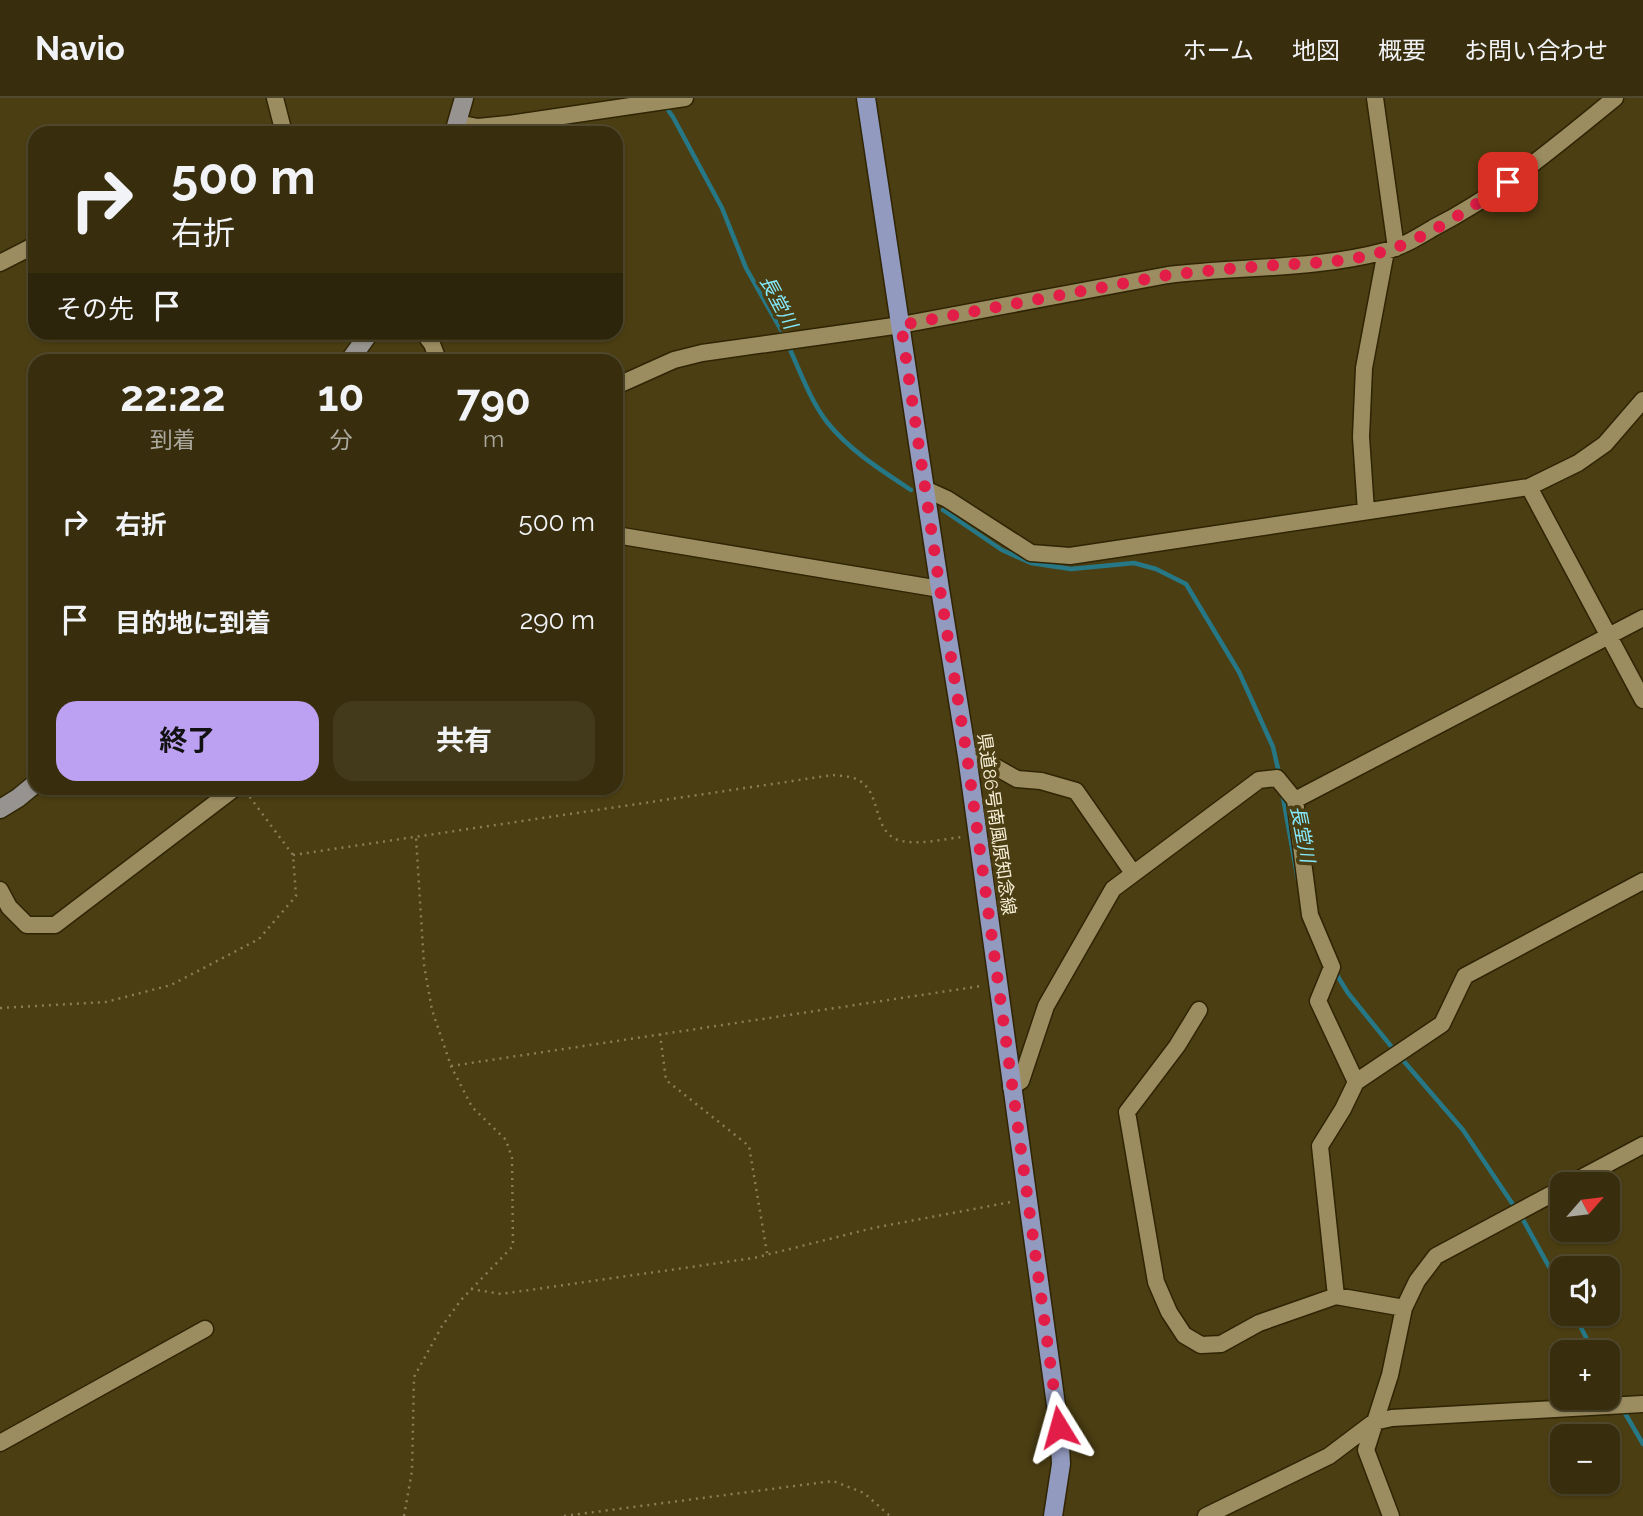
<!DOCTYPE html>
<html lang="ja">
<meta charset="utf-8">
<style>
body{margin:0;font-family:Raleway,"Noto Sans JP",sans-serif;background:#433a1c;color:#f1f3f6;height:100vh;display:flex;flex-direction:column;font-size:26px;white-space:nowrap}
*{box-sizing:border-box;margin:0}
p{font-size:23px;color:#aba89e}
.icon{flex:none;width:38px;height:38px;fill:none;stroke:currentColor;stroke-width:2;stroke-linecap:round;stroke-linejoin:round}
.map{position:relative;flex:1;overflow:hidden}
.side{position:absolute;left:28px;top:256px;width:595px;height:441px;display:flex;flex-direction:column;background:#382e0e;border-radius:21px;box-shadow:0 2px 5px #0004,0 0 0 2px #524a2e}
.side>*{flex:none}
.top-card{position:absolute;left:28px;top:28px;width:595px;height:214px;border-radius:21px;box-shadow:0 2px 5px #0004,0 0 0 2px #524a2e;background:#382e0e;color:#f1f3f6;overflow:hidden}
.needle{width:46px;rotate:62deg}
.buttons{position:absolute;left:1550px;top:1074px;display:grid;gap:14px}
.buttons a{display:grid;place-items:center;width:70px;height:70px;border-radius:14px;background:#382e0e;box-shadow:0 2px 5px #0004,0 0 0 2px #524a2e;font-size:35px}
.pin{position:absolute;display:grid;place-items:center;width:60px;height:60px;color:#fff;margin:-30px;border-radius:14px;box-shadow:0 4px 10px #0006}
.me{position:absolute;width:77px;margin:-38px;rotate:352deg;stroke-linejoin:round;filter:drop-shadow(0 0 5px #0008)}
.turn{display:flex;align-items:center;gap:24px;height:147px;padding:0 28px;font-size:32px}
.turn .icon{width:91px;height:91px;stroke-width:2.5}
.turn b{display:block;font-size:49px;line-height:60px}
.then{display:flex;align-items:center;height:66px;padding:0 28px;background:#0003;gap:14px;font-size:26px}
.eta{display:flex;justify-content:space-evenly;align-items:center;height:119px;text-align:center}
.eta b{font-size:42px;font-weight:700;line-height:49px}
.cta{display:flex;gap:14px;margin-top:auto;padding:14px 28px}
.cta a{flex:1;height:80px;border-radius:21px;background:#bca0f2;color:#111;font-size:28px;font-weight:700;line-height:80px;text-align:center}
.cta a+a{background:#433a1c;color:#f1f3f6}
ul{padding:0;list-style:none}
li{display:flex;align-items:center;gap:21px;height:98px;padding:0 28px}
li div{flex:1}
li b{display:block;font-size:26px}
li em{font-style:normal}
header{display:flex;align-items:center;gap:42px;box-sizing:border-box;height:98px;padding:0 35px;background:#382e0e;border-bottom:2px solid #524a2e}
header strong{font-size:33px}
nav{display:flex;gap:38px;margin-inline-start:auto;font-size:24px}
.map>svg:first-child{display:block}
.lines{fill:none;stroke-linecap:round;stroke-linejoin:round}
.stream{stroke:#277887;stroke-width:4.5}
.street-casing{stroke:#2f2504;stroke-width:19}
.secondary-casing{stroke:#2f2504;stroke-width:21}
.primary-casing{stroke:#2f2504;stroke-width:21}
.path{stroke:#897e5a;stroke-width:2.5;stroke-dasharray:2 5;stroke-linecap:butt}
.street{stroke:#9c8d61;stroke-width:16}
.secondary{stroke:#979390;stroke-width:18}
.primary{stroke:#929abf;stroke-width:18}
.route{stroke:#e11d48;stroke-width:12;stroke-dasharray:0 21.6}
.labels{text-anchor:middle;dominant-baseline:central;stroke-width:7;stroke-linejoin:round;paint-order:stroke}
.street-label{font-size:18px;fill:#f6eed7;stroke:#4b3e12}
.water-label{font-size:19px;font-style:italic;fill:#86eafe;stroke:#4b3e12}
</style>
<header>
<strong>Navio</strong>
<nav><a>ホーム</a><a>地図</a><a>概要</a><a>お問い合わせ</a></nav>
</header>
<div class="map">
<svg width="1643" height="1418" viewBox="0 0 1643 1418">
<rect width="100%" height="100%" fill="#4b3e12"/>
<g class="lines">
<path class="stream" d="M665,8L673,19L722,110L746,170L785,239
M788,247C800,273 810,302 827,324C850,353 881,372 911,392
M943,412L1002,452L1031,465L1071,471L1134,465L1156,471L1186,486L1239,574L1273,649L1279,675
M1282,694L1298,782
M1335,874L1348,895L1395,953
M1401,960L1463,1032L1516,1111
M1521,1118L1563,1194
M1574,1216L1594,1255
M1608,1283L1618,1302
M1622,1310L1643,1346"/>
<g class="street-casing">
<path id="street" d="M275,0L284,35
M1375,0L1396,150
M457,25L478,29L508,26L685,0
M0,165L35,147
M423,234L432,246L438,262
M616,288L674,262L702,255L901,227L1168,177C1239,168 1315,172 1385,153C1402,149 1418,139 1433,130C1500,96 1557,47 1615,0
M1529,389L1643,602
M925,391L947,401L1031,455L1070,458L1529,389L1578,365L1605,346L1643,302
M1366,413L1361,339L1364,270L1386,153
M616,437L940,491
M967,658H976L1017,681L1041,683L1076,693L1133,775
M1295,702L1643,520
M0,792L9,809L27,827H55L235,690
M1199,912L1177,948L1127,1014L1156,1184L1169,1214L1184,1237L1201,1247L1221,1246L1259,1225L1336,1198
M1011,989L1021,983L1046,908L1113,791L1259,682L1277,680L1295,702L1310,817L1332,869L1318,903L1356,984
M1568,1087L1643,1047
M1404,1210L1336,1198L1320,1048L1343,1011L1356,984L1442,926L1465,878L1643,783
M0,1345L205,1231
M1206,1418L1329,1358L1374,1324L1392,1320L1643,1306
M1391,1418L1366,1352L1390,1277L1404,1210L1417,1183L1436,1158L1563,1090"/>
</g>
<g class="secondary-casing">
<path id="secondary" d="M454,35L464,0
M350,262L370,234
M0,711L18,700L35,686"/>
</g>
<g class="primary-casing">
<path id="primary" d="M866,0L940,491L967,658L1059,1329L1061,1366L1053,1418"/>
</g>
<path class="path" d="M293,757L833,677C842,678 852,678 860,683C882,696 872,737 902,743C920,747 943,741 962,739
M0,910L106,904L171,887L259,841L296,798L293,757L249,698
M660,936L666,982L749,1048L767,1155
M451,968L981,888
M471,1191L501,1196L754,1160L873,1130L1011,1104
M404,1418L412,1373L414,1279L442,1228L461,1202L513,1148L512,1060L506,1042L472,1009L451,968L432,912L424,867L416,739
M564,1418L833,1383L864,1395L890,1418"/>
<use href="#street" class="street"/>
<use href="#secondary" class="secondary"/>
<use href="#primary" class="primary"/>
</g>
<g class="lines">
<path class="route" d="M1059,1329L967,658L940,491L901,227L1168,177C1203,173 1239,170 1275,167C1313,165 1354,164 1391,151C1428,139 1476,107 1508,84"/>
</g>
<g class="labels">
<g class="street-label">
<text transform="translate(997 726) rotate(82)">県道86号南風原知念線</text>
</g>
<g class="water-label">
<text transform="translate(779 204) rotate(62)">長堂川</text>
<text transform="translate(1303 736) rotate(79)">長堂川</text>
</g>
</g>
</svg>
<div class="buttons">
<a><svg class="needle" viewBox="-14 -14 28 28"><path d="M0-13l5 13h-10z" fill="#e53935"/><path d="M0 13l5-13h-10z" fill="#aba89e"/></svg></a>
<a><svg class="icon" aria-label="sound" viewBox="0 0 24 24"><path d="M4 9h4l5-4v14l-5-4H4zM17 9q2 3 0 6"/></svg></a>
<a>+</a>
<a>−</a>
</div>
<div class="pin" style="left:1508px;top:84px;background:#d93025"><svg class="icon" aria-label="arrive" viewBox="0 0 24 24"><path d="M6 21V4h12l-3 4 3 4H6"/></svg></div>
<svg class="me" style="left:1059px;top:1329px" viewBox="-20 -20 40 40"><path d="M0-17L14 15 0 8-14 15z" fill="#e11d48" stroke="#fff" stroke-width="4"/></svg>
<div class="top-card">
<div class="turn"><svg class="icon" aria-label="right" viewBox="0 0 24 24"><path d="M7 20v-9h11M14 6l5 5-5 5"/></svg><div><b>500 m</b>右折</div></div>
<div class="then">その先<svg class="icon" aria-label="arrive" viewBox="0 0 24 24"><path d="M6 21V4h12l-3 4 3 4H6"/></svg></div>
</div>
<section class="side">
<div class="eta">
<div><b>22:22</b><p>到着</p></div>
<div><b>10</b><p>分</p></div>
<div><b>790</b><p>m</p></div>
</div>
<ul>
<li><svg class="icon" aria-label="right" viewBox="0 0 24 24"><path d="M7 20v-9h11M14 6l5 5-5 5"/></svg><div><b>右折</b></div><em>500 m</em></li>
<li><svg class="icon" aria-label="arrive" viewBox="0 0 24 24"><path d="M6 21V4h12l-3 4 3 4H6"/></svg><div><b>目的地に到着</b></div><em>290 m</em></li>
</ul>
<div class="cta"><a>終了</a><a>共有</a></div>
</section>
</div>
